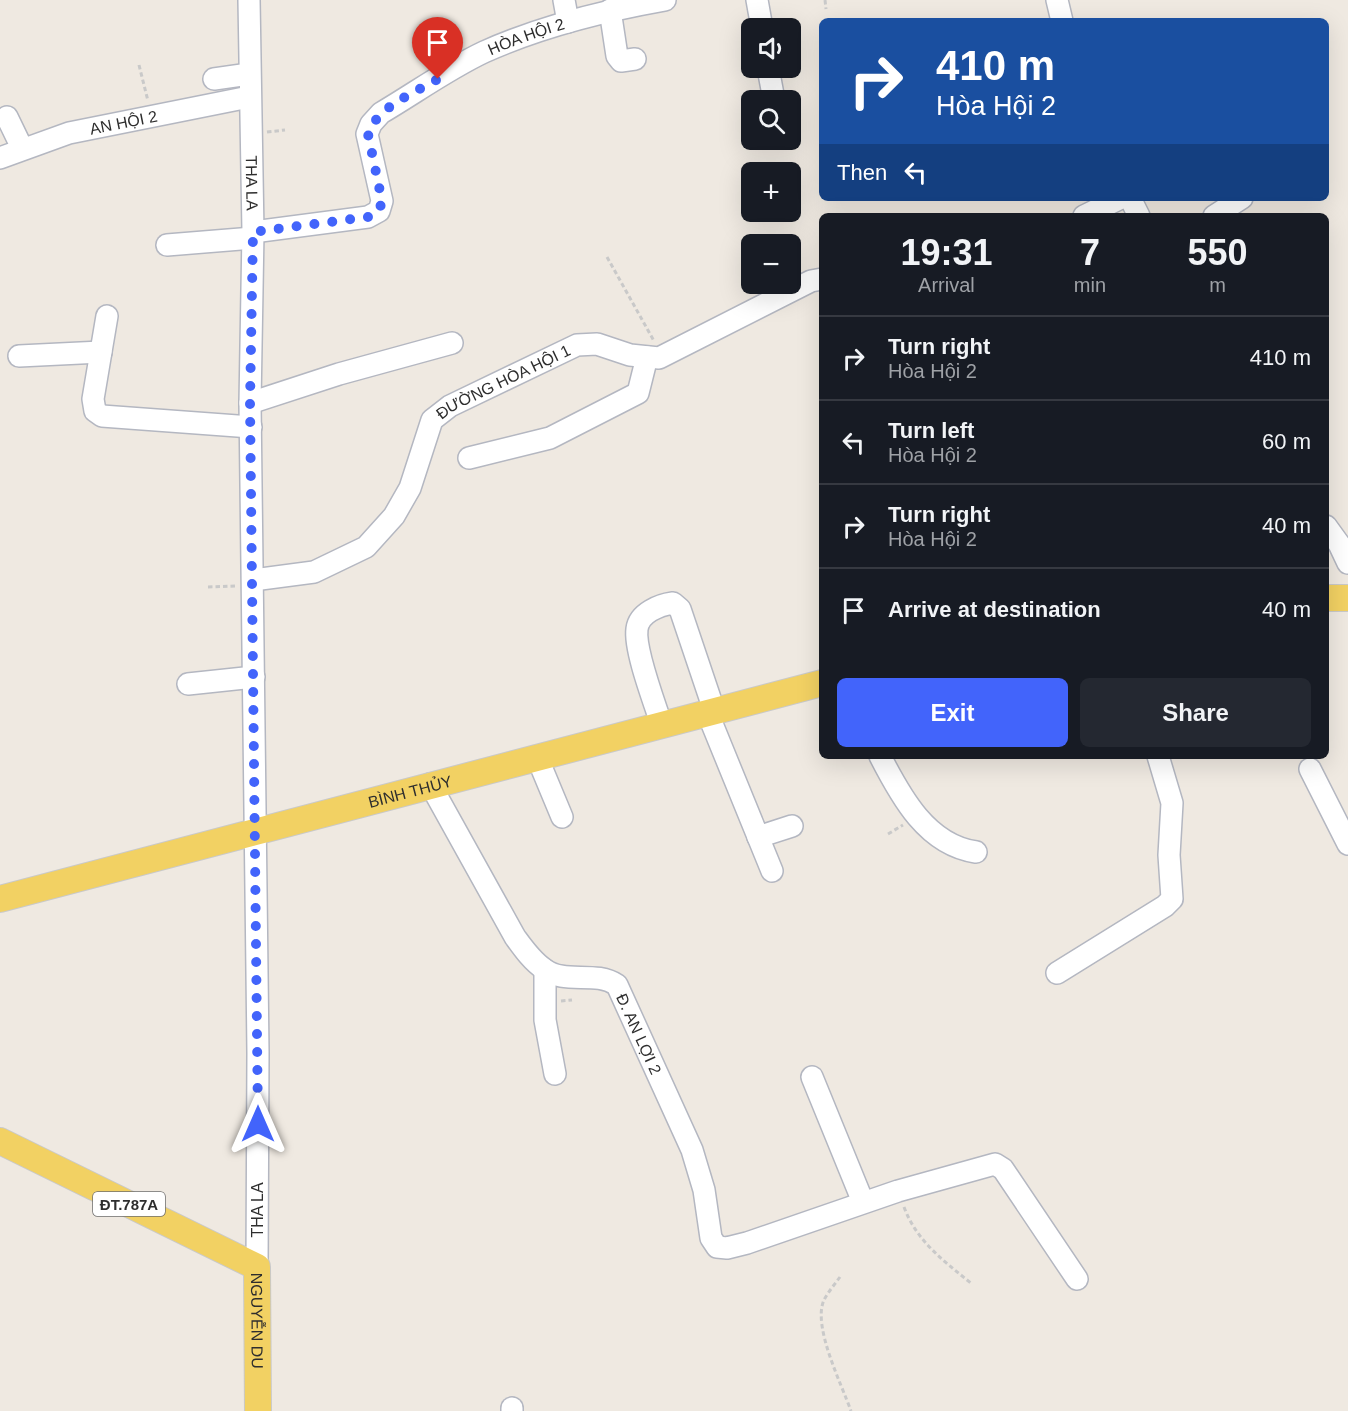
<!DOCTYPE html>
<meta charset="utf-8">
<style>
body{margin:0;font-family:Helvetica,sans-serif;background:#242831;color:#f1f3f6;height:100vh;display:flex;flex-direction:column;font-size:22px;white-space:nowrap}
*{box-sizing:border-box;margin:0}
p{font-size:20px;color:#9ea1a6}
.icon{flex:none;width:33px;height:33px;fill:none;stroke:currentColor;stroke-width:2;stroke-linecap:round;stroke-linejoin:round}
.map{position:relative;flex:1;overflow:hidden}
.side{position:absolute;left:819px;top:213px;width:510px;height:546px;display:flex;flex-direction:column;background:#171b24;border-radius:9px;box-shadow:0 6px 24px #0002}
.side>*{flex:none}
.top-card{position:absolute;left:819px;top:18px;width:510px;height:183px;border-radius:9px;box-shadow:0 6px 24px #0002;background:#1a4fa0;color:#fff;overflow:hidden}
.buttons{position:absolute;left:741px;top:18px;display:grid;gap:12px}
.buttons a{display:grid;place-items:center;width:60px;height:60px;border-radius:9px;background:#171b24;box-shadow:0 6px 24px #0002;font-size:30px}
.pin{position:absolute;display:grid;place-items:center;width:51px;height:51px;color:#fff;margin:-62px -26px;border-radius:50% 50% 50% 0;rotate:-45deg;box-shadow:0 0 6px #0007}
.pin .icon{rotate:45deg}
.me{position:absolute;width:66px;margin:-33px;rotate:0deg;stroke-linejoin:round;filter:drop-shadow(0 0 4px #0008)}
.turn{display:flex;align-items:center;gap:21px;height:126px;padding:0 18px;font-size:27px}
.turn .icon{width:78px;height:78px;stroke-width:2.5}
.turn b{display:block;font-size:42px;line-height:51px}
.then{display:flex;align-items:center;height:57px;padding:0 18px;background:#0003;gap:12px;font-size:22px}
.eta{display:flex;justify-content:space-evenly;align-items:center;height:102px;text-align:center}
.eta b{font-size:36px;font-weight:700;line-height:42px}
.action{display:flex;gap:12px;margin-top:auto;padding:12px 18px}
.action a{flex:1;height:69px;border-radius:9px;background:#4264fb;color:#fff;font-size:24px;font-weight:700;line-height:69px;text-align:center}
.action a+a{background:#242831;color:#f1f3f6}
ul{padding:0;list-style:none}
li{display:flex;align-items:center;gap:18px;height:84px;padding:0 18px;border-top:2px solid #363941}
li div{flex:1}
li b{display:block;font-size:22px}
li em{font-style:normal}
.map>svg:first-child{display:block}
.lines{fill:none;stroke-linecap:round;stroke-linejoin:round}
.minor-casing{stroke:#b4b7c1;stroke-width:24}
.major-casing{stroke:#c9c9c9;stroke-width:28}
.path{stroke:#c9c9c9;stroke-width:3;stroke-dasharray:4.5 3;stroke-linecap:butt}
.minor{stroke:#fff;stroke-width:21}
.major{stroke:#f2d163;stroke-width:26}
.route{stroke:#4264fb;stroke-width:10;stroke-dasharray:0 18}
.labels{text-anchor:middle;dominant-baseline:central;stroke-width:4.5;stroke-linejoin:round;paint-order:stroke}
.shield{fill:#fff;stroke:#6d6d6d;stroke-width:1.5}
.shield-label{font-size:15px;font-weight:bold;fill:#2e2e2e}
.street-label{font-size:16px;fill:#2e2e2e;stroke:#fff}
</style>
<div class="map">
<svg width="1348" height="1411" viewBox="0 0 1348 1411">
<rect width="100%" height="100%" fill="#efe9e1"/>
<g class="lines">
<g class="minor-casing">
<g id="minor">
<path id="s1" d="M249,0L253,232L250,403L258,1053L257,1267"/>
<path d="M564,0L568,22"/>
<path d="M757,0L762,28"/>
<path d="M1057,0L1062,21"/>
<path d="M610,10L617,56L621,61L635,59"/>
<path d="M768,68L774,100"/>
<path d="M214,79L249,74"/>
<path d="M7,117L22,148"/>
<path id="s2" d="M0,158L69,133L249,97"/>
<path d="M1130,198L1139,216"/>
<path d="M1084,216L1121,198"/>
<path d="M1214,216L1242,198"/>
<path id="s3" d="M253,232L368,217L379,211L382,201L367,134L371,124L381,113C415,93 448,69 484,52C542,26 603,11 665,0"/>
<path d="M167,245L253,238"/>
<path d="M107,316L93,399L95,411L102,416L251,427"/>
<path d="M19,356L101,352"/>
<path d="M250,403L339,374L452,343"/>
<path d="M469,458L550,438L638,393L647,357"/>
<path d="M1326,526L1339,544L1348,563"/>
<path id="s4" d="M253,580L314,572L366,547L394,516L410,488L432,420L450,406L577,345L597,344L630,355L659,358L811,281L822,279"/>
<path d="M188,684L254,677"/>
<path d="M708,714L772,871"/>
<path d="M662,726C655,704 634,650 637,629C639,613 659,605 673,603L680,609L715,713"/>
<path d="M880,756C901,797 927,845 976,852"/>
<path d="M537,757L562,817"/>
<path d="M1310,769L1348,844"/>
<path id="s5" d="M430,784L515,937C523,948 532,961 544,969C565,985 595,970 617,985L692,1150L704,1190L711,1238L717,1247L727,1248L747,1243L898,1191L995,1164L1003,1169L1077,1279"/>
<path d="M758,837L792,826"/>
<path d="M545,970V1020L555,1074"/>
<path d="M1057,973L1165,906L1172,899L1169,855L1172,803L1158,756"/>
<path d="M812,1077L863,1202"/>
<path d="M512,1408V1411"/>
</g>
</g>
<g class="major-casing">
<g id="major">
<path d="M1326,598H1348"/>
<path id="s6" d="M0,899L822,683"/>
<path id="s7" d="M0,1141L257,1267L258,1411"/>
</g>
</g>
<path class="path" d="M825,0L826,9
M139,65L148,101
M267,132L285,130
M607,257L654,341
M208,587L236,586
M888,834L903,825
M561,1001L572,1000
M904,1207C917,1242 944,1261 972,1284
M840,1277C835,1284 828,1292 824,1300C812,1326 842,1385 851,1411"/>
<use href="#minor" class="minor"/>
<use href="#major" class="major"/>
</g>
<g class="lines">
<path class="route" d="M258,1124L250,403L253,232L368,217L379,211L382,201L368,134C377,107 414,93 438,79"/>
</g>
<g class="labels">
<rect class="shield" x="93" y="1192" width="72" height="24" rx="4.5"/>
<g class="shield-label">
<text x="129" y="1204">ĐT.787A</text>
</g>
<g class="street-label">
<text stroke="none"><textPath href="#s3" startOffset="398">HÒA HỘI 2</textPath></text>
<text stroke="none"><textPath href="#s2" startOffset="129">AN HỘI 2</textPath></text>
<text stroke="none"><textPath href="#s1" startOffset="183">THA LA</textPath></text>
<text stroke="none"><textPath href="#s4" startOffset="346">ĐƯỜNG HÒA HỘI 1</textPath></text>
<text stroke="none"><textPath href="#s6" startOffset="424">BÌNH THỦY</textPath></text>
<text stroke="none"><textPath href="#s5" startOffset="348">Đ. AN LỢI 2</textPath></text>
<text transform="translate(257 1210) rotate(-90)">THA LA</text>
<text stroke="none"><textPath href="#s7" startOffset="340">NGUYỄN DU</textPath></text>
</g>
</g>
</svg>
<div class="buttons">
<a><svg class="icon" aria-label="sound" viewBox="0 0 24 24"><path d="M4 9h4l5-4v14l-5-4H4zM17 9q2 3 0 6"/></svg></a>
<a><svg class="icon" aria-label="search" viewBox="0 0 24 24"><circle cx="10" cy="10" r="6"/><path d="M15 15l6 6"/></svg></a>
<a>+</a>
<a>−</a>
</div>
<div class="pin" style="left:438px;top:79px;background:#d93025"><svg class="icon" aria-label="arrive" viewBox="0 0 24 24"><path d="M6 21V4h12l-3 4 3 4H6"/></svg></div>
<svg class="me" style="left:258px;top:1124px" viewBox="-20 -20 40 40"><path d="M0-17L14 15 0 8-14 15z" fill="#4264fb" stroke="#fff" stroke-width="4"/></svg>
<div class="top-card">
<div class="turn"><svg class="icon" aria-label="right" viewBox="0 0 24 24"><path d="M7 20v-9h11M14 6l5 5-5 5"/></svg><div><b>410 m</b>Hòa Hội 2</div></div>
<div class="then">Then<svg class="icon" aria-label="left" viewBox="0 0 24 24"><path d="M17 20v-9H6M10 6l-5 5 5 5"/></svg></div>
</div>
<section class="side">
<div class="eta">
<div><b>19:31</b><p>Arrival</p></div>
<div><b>7</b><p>min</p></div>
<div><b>550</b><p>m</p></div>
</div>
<ul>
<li><svg class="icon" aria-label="right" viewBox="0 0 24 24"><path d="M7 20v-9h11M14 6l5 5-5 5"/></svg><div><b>Turn right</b><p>Hòa Hội 2</p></div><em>410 m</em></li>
<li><svg class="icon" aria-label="left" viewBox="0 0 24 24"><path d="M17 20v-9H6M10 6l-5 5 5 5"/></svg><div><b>Turn left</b><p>Hòa Hội 2</p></div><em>60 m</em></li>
<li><svg class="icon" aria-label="right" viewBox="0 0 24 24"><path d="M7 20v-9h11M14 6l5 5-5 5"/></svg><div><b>Turn right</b><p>Hòa Hội 2</p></div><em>40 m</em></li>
<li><svg class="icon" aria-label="arrive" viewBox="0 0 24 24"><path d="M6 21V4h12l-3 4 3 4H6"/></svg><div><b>Arrive at destination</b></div><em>40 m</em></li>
</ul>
<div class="action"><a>Exit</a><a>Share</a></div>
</section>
</div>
